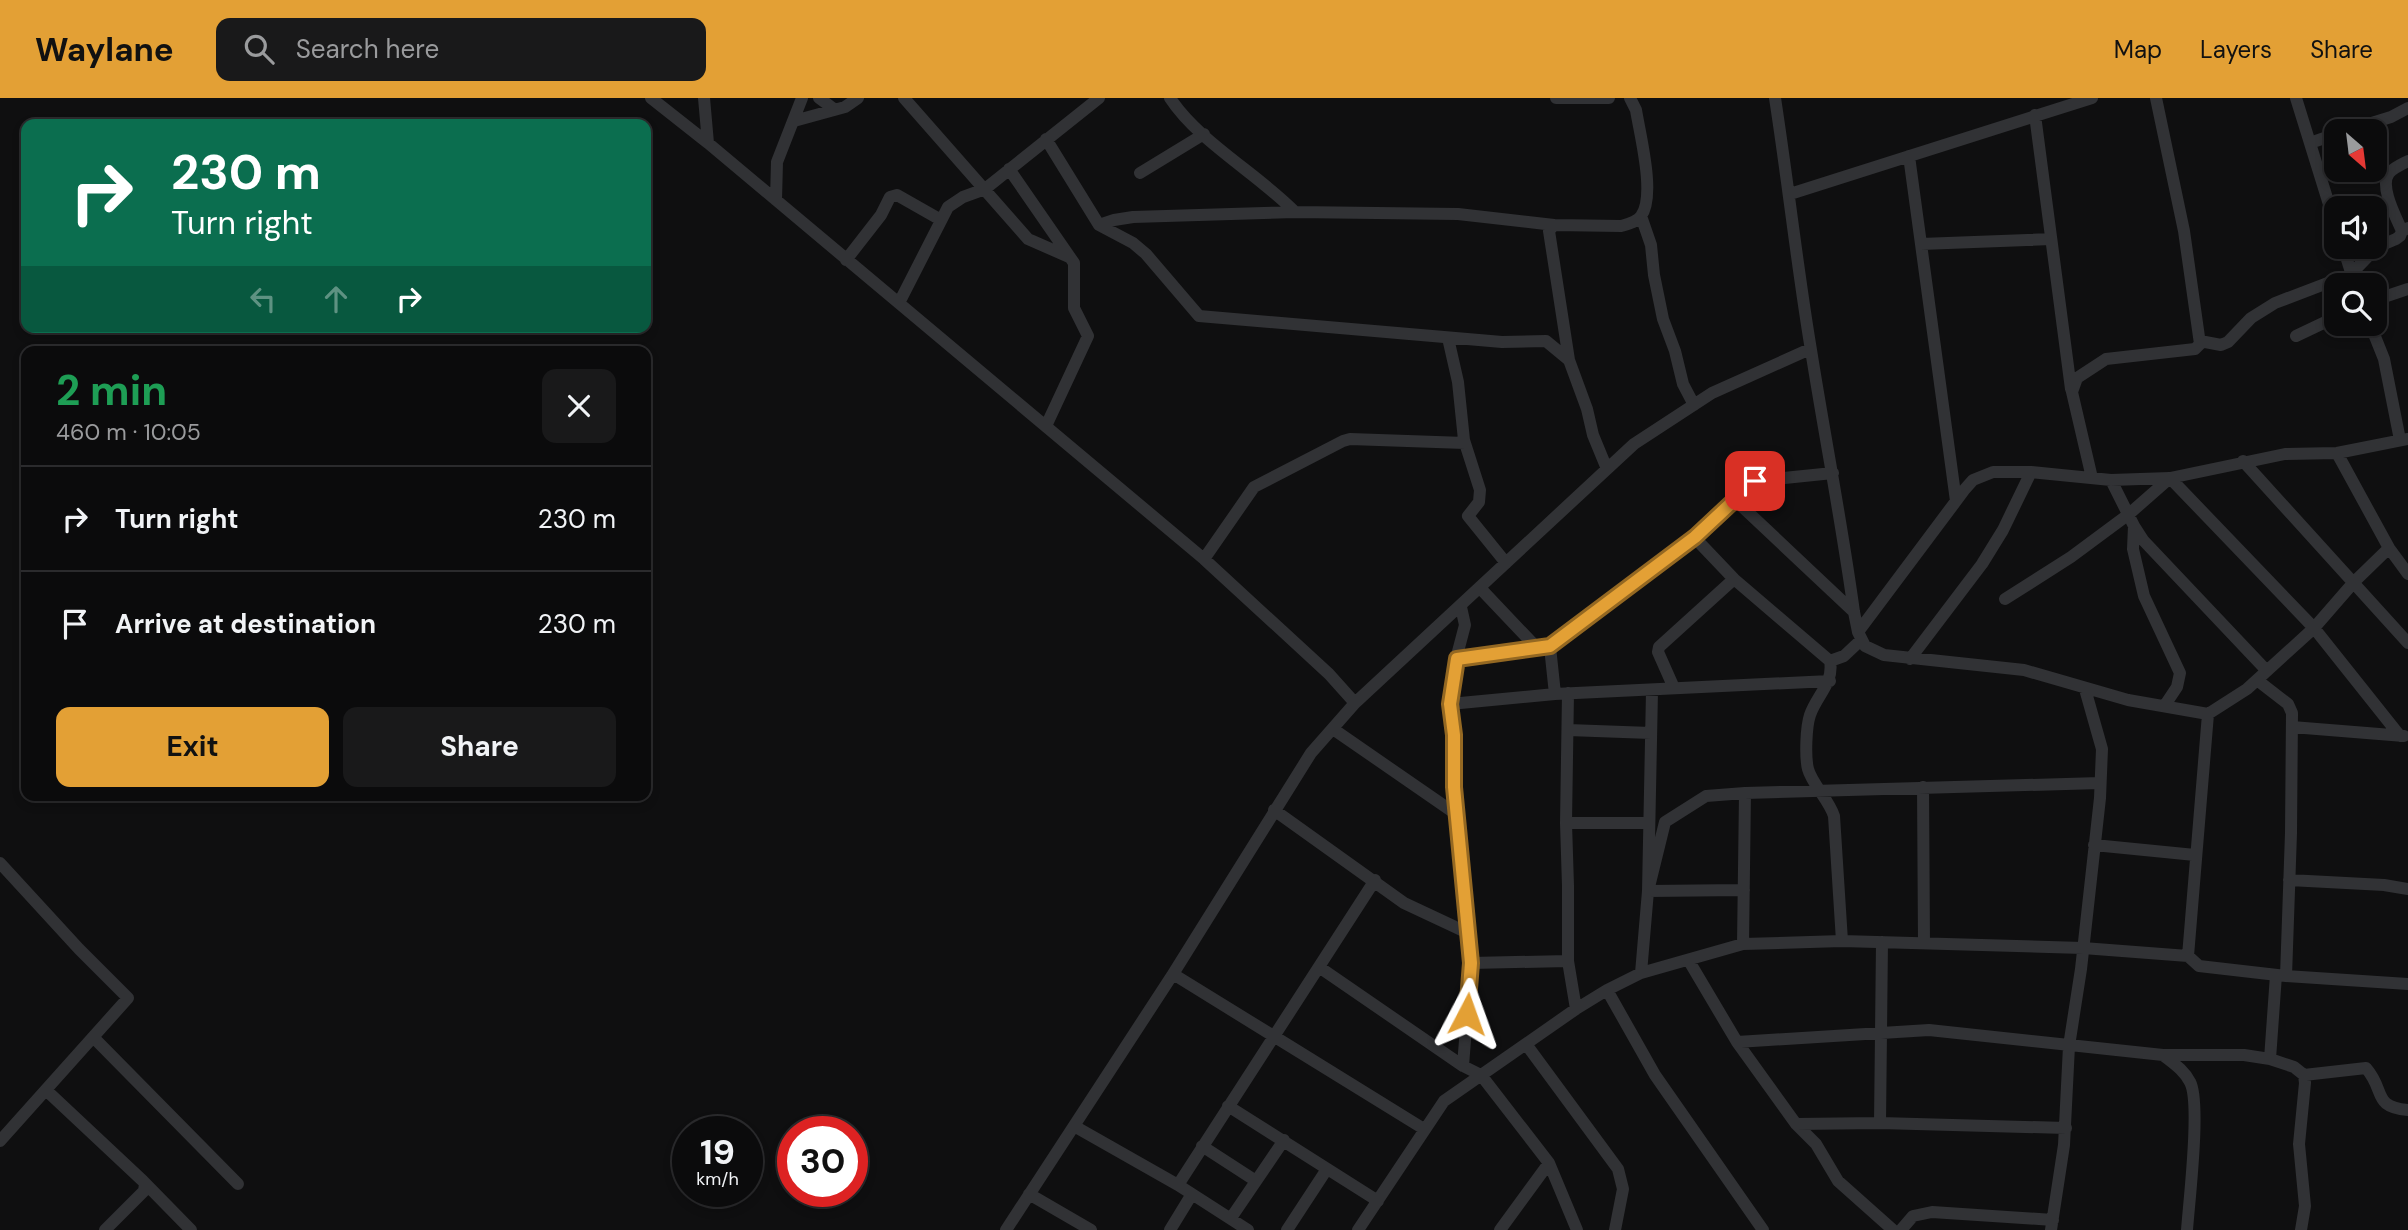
<!DOCTYPE html>
<meta charset="utf-8">
<style>
body{margin:0;font-family:"DM Sans",sans-serif;background:#19191a;color:#f1f3f6;height:100vh;display:flex;flex-direction:column;font-size:26px;white-space:nowrap}
*{box-sizing:border-box;margin:0}
p{font-size:23px;color:#9a9b9d}
.icon{flex:none;width:38px;height:38px;fill:none;stroke:currentColor;stroke-width:2;stroke-linecap:round;stroke-linejoin:round}
.map{position:relative;flex:1;overflow:hidden}
.side{position:absolute;left:21px;top:248px;width:630px;height:455px;display:flex;flex-direction:column;background:#0b0b0c;border-radius:14px;box-shadow:0 4px 10px #0003,0 0 0 2px #2b2b2d}
.side>*{flex:none}
.guide{position:absolute;left:21px;top:21px;width:630px;height:214px;border-radius:14px;box-shadow:0 4px 10px #0003,0 0 0 2px #2b2b2d;background:#0b6e4f;color:#fff;overflow:hidden}
.needle{width:46px;rotate:152deg}
.fabs{position:absolute;left:2324px;top:21px;display:grid;gap:14px}
.fabs a{display:grid;place-items:center;width:63px;height:63px;border-radius:14px;background:#0b0b0c;box-shadow:0 4px 10px #0003,0 0 0 2px #2b2b2d;font-size:35px}
.speed{position:absolute;left:672px;top:1018px;display:flex;gap:14px;font-size:35px;font-weight:700;text-align:center}
.speed>*{display:grid;place-content:center;width:91px;height:91px;border-radius:50%;background:#0b0b0c;box-shadow:0 4px 10px #0003,0 0 0 2px #2b2b2d;line-height:1}
.speed small{font-size:18px;font-weight:400}
.speed .limit{border:10px solid #d22;background:#fff;color:#111}
.pin{position:absolute;display:grid;place-items:center;width:60px;height:60px;color:#fff;margin:-30px;border-radius:14px;box-shadow:0 4px 10px #0006}
.me{position:absolute;width:77px;margin:-38px;rotate:4deg;stroke-linejoin:round;filter:drop-shadow(0 0 5px #0008)}
.turn{display:flex;align-items:center;gap:24px;height:147px;padding:0 35px;font-size:32px}
.turn .icon{width:91px;height:91px;stroke-width:2.5}
.turn b{display:block;font-size:49px;line-height:60px}
.lanes{display:flex;align-items:center;height:66px;padding:0 35px;background:#0003;justify-content:center;gap:35px;direction:ltr}
.lanes .off{opacity:.35}
.round{display:grid;place-items:center;flex:none;width:74px;height:74px;border-radius:14px;background:#19191a}
.summary{display:flex;align-items:center;justify-content:space-between;height:119px;padding:0 35px}
h1{font-size:42px;font-weight:700;line-height:52px;color:#1e9e55}
.action{display:flex;gap:14px;margin-top:auto;padding:14px 35px}
.action a{flex:1;height:80px;border-radius:14px;background:#e3a035;color:#111;font-size:28px;font-weight:700;line-height:80px;text-align:center}
.action a+a{background:#19191a;color:#f1f3f6}
ul{padding:0;list-style:none}
li{display:flex;align-items:center;gap:21px;height:105px;padding:0 35px;border-top:2px solid #2b2b2d}
li div{flex:1}
li b{display:block;font-size:26px}
li em{font-style:normal}
header{display:flex;align-items:center;gap:42px;box-sizing:border-box;height:98px;padding:0 35px;background:#e3a035;color:#111}
header strong{font-size:33px}
nav{display:flex;gap:38px;margin-inline-start:auto;font-size:24px}
.search{width:490px;height:63px;background:#19191a;display:flex;align-items:center;gap:18px;box-sizing:border-box;padding:0 24px;border-radius:14px;color:#9a9b9d;font-size:26px}
.map>svg:first-child{display:block}
.lines{fill:none;stroke-linecap:round;stroke-linejoin:round}
.street{stroke:#313235;stroke-width:12}
.route-casing{stroke:#946822;stroke-width:18}
.route{stroke:#e3a035;stroke-width:12}
</style>
<header>
<strong>Waylane</strong>
<div class="search"><svg class="icon" aria-label="search" viewBox="0 0 24 24"><circle cx="10" cy="10" r="6"/><path d="M15 15l6 6"/></svg>Search here</div>
<nav><a>Map</a><a>Layers</a><a>Share</a></nav>
</header>
<div class="map">
<svg width="2408" height="1132" viewBox="0 0 2408 1132">
<rect width="100%" height="100%" fill="#0f0f10"/>
<g class="lines">
<path class="street" d="M651,0L708,45L1204,461L1329,576L1355,605
M704,0L708,45
M819,0L834,11
M904,0L1028,141L1069,159
M1170,0C1198,43 1258,76 1295,114
M1556,0H1609
M1775,0C1788,84 1797,168 1811,252C1825,340 1842,426 1854,514L1858,534L1865,548L1884,557L2024,572L2128,602L2208,616L2247,591L2314,530L2354,484L2389,450
M2296,0L2336,129
M2035,17L2071,291
M794,23L845,9L858,0
M2346,33L2391,19L2408,10
M1046,41L1099,127L1133,145L1146,156L1199,218L1502,244L1546,243L1569,262
M2310,45L2336,36
M1909,58L1956,403
M1009,71L1074,165V210L1088,238L1046,328
M1140,75L1204,36
M1790,96L2092,0
M776,102L777,64L802,0
M1641,118L1651,147L1654,177L1663,221L1675,253L1683,286L1694,307
M1099,127L1114,122L1133,119L1295,114L1458,116L1554,127
M2402,133C2396,119 2379,88 2389,75C2393,70 2402,66 2408,63
M1921,146L2051,141
M2343,149L2355,187
M846,162L881,117L890,99L897,97L941,122
M2375,202L2408,191
M899,205L948,109L963,99L985,91L1099,0
M2370,226L2384,261L2400,342
M2296,238L2336,219
M1448,240L1458,284L1464,342L1480,392L1479,404L1468,418L1506,465
M2200,243L2221,247L2228,244L2251,220L2275,205L2351,176L2377,149L2396,141L2400,138L2402,133L2408,130
M2337,355L2389,450L2408,476
M2243,363L2408,545
M1607,371L1593,337L1587,311L1569,262L1549,133L1554,127L1621,128C1628,126 1637,124 1641,118C1656,98 1640,37 1636,12L1630,0
M2092,380L2072,294L2077,280L2106,261L2195,251L2200,246L2184,133L2156,0
M2170,380L2314,530L2400,638
M2111,382L2134,428L2143,442L2267,573
M1734,401L1854,514
M2134,428L2133,451L2144,498L2180,575L2177,589L2165,607
M1694,439L1734,481L1830,563C1834,585 1817,597 1810,617C1806,629 1805,659 1808,671C1812,686 1829,702 1834,718L1842,843
M1204,461L1254,389L1343,343L1350,341L1465,345
M1480,490L1537,550
M2005,501L2071,459L2129,416L2170,380
M1461,509L1465,527L1456,561L1450,606L1454,637V689L1471,865L1463,968
M1858,534L1965,391L1973,382L1993,374H2031L2111,382L2170,380L2285,356L2337,355L2408,341
M1550,549L1555,596
M1456,561L1550,549L1694,439L1755,383L1833,375
M1910,561L1982,466L2003,432L2031,374
M1830,563L1844,558L1861,542
M2257,582L2288,606L2292,615L2291,735L2286,878
M1674,590L1658,554L1659,549L1734,481
M1568,595L1566,725L1568,788V863L1576,911
M1450,606L1555,596L1830,583
M2292,629L2404,638
M1333,631L1456,716
M1568,632L1651,635
M1923,689L1924,845
M1274,712L1404,805L1468,835
M1566,725H1649
M2094,747L2195,757
M0,765L79,851L128,900L0,1043
M2289,782L2384,787L2408,791
M1648,793L1665,724L1706,698L1745,695L2100,685
M1648,793L1744,792
M1743,846L1745,695
M2188,858L2208,616
M1689,863L1737,944L1796,1026L1816,1046L1838,1083L1893,1132
M1471,865L1568,863
M1319,869L1463,968L1481,977L1549,1065L1577,1132
M1641,875L1648,793L1652,593
M1173,876L1424,1031
M1607,892L1655,977L1763,1132
M94,940L238,1086
M1737,944L1929,932L2163,957H2244L2270,961L2294,969L2304,977L2305,985L2299,1046L2305,1108L2301,1132
M1526,946L1618,1071L1623,1091L1615,1132
M2163,957C2173,965 2184,972 2190,984C2201,1004 2189,1104 2187,1132
M2270,961L2276,877
M2304,977L2366,970C2386,993 2372,1009 2408,1012
M47,993L143,1083L191,1132
M1228,1008L1378,1103
M1880,1025L1882,844
M1796,1026L1880,1025L2066,1030
M1074,1028L1178,1087L1248,1132
M1202,1048L1256,1083
M1178,1087L1375,782
M1029,1096L1091,1132
M1231,1120L1284,1042
M105,1132L144,1093L145,1086
M1006,1132L1173,876L1311,655L1355,605L1634,346L1712,295L1810,251
M1170,1132L1192,1096
M1287,1132L1327,1071
M1358,1132L1444,1003L1576,911L1607,892L1641,875L1743,846L1842,843L2083,850L2188,858L2199,868L2286,878L2408,886
M1500,1132L1549,1065
M1901,1132L1913,1118L1932,1114L2053,1122
M2051,1132L2064,1047L2069,948L2081,871L2100,700L2102,651L2085,591"/>
</g>
<g class="lines">
<g class="route-casing">
<path id="route" d="M1467,916L1471,865L1454,689V637L1450,606L1457,561L1550,548L1695,439L1755,383"/>
</g>
<use href="#route" class="route"/>
</g>
</svg>
<div class="fabs">
<a><svg class="needle" viewBox="-14 -14 28 28"><path d="M0-13l5 13h-10z" fill="#e53935"/><path d="M0 13l5-13h-10z" fill="#9a9b9d"/></svg></a>
<a><svg class="icon" aria-label="sound" viewBox="0 0 24 24"><path d="M4 9h4l5-4v14l-5-4H4zM17 9q2 3 0 6"/></svg></a>
<a><svg class="icon" aria-label="search" viewBox="0 0 24 24"><circle cx="10" cy="10" r="6"/><path d="M15 15l6 6"/></svg></a>
</div>
<div class="speed"><div>19<small>km/h</small></div><div class="limit">30</div></div>
<div class="pin" style="left:1755px;top:383px;background:#d93025"><svg class="icon" aria-label="arrive" viewBox="0 0 24 24"><path d="M6 21V4h12l-3 4 3 4H6"/></svg></div>
<svg class="me" style="left:1467px;top:916px" viewBox="-20 -20 40 40"><path d="M0-17L14 15 0 8-14 15z" fill="#e3a035" stroke="#fff" stroke-width="4"/></svg>
<div class="guide">
<div class="turn"><svg class="icon" aria-label="right" viewBox="0 0 24 24"><path d="M7 20v-9h11M14 6l5 5-5 5"/></svg><div><b>230 m</b>Turn right</div></div>
<div class="lanes"><svg class="icon off" aria-label="left" viewBox="0 0 24 24"><path d="M17 20v-9H6M10 6l-5 5 5 5"/></svg><svg class="icon off" aria-label="ahead" viewBox="0 0 24 24"><path d="M12 20V5M6 11l6-6 6 6"/></svg><svg class="icon" aria-label="right" viewBox="0 0 24 24"><path d="M7 20v-9h11M14 6l5 5-5 5"/></svg></div>
</div>
<section class="side">
<div class="summary"><div><h1>2 min</h1><p>460 m · 10:05</p></div><a class="round"><svg class="icon" aria-label="close" viewBox="0 0 24 24"><path d="M6 6l12 12M18 6L6 18"/></svg></a></div>
<ul>
<li><svg class="icon" aria-label="right" viewBox="0 0 24 24"><path d="M7 20v-9h11M14 6l5 5-5 5"/></svg><div><b>Turn right</b></div><em>230 m</em></li>
<li><svg class="icon" aria-label="arrive" viewBox="0 0 24 24"><path d="M6 21V4h12l-3 4 3 4H6"/></svg><div><b>Arrive at destination</b></div><em>230 m</em></li>
</ul>
<div class="action"><a>Exit</a><a>Share</a></div>
</section>
</div>
